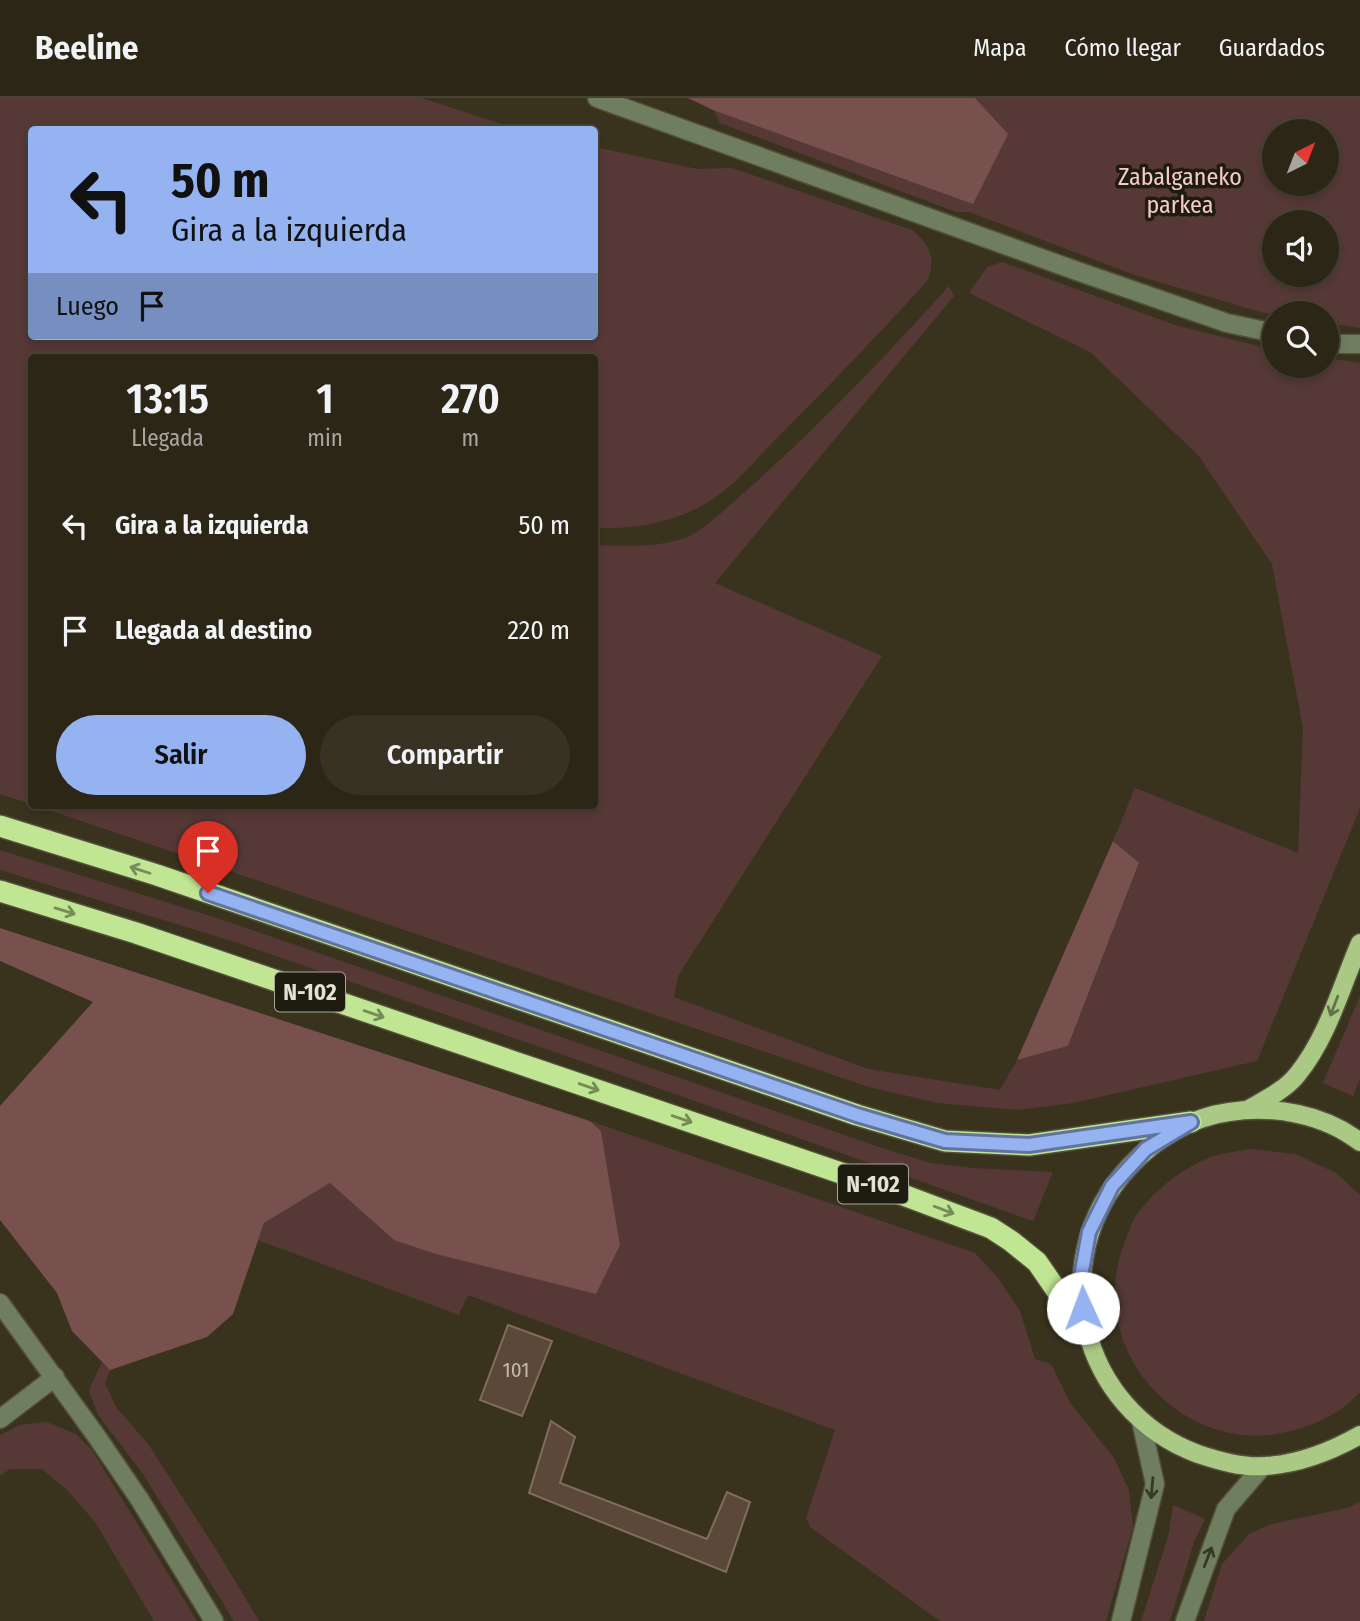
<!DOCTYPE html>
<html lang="es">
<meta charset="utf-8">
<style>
body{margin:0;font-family:"Fira Sans Condensed",sans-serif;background:#373223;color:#f1f3f6;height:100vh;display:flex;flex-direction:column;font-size:26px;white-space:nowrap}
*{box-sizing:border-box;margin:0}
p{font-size:23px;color:#a6a5a1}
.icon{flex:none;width:38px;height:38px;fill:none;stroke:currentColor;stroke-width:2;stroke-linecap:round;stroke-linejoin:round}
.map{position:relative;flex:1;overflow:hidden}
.side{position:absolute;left:28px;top:256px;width:570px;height:455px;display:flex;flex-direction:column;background:#2b2616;border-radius:7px;box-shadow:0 4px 10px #0003,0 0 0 2px #474335}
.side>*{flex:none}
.guide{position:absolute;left:28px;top:28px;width:570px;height:214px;border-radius:7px;box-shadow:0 4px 10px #0003,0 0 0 2px #474335;background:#95b2f1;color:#111;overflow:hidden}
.needle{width:46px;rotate:42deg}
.controls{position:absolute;left:1262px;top:21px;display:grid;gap:14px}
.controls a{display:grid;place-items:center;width:77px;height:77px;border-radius:50%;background:#2b2616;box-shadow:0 4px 10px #0003,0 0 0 2px #474335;font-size:35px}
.pin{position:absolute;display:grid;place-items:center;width:60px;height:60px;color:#fff;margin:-72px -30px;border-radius:50% 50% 50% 0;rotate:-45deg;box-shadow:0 0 7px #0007}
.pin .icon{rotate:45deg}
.me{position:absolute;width:77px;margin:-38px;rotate:358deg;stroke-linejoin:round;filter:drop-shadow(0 0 5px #0008)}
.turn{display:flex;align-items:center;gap:24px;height:147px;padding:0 28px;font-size:32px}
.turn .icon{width:91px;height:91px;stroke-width:2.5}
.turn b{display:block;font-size:49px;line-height:60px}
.then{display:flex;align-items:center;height:66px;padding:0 28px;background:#0003;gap:14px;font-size:26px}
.eta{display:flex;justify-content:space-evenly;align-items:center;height:119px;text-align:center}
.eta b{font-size:42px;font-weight:600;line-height:49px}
.primary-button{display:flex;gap:14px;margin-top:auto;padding:14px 28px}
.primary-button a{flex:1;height:80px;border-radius:42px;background:#95b2f1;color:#111;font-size:28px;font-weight:600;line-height:80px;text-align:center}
.primary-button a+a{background:#373223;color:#f1f3f6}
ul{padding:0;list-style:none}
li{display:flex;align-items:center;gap:21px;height:105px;padding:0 28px}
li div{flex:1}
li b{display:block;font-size:26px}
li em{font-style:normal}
header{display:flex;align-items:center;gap:42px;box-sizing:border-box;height:98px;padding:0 35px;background:#2b2616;border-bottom:2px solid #474335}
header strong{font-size:33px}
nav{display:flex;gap:38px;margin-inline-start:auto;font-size:24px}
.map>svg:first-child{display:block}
.green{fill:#563937;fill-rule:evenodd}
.forest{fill:#78504d}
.building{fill:#5c4839;stroke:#826d5d;stroke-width:2}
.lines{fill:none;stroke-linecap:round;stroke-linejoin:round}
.minor-casing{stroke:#544f3b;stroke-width:21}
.major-casing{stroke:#544f3b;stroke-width:21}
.highway-casing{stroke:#544f3b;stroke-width:24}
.minor{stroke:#6f7e5e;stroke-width:18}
.major{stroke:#a9c984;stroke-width:18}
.highway{stroke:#c0e693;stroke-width:21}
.oneway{stroke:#778b58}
.oneway2{stroke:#64724a}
.oneway3{stroke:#363928}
.route-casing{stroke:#61749d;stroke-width:18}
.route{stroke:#95b2f1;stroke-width:12}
.labels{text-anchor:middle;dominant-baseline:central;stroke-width:7;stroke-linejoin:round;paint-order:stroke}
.number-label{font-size:21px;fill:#c2baac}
.shield{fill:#1e1b11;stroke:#a9a599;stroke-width:2}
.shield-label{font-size:23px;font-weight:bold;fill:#e4e0d3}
.park-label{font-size:24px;fill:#f6cac6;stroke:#1e1b11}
</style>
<header>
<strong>Beeline</strong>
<nav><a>Mapa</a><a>Cómo llegar</a><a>Guardados</a></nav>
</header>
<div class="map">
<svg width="1360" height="1523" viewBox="0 0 1360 1523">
<rect width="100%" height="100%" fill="#39331e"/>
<path class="green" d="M0,0H422L517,31L32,32V238H595V49L697,71L732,70L912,132C930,147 936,159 928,182C879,236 829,288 777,340C752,365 727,398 693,412C662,427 629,431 595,430V259H32L31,706L0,696Z
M688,0H1360V230L1327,225L1326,215H1264L1135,177L969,114H956L720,25L713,11ZM1274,33H1326V86H1274ZM1274,124H1326V177H1274Z
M1002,164L1175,227L1274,252V268H1326L1327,260L1360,265V710L1257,963L1073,1005L1017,1012L938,1005L869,989L34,707H595V447C624,448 656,450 685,440C702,434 733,404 747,392C819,328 885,259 949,188L954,198L715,485L882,558L678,878L674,899L868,971L1000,992L1017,962L1068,948L1139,766L1113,743L1135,690L1298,755L1303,630L1272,466L1198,357L1090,254L969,195L987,169Z
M0,752L223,822L885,1051L930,1065L974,1070L1053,1074L1033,1123L627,979L232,843L0,772Z
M1360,898V981L1353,998L1323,985Z
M590,1023L975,1155L998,1180L1020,1213L1035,1261L1051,1266L1071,1306L1114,1360L1129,1392L1133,1429L1106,1523H940L810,1429L806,1420L835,1332L468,1197L459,1217L258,1142L264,1125L330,1085L394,1142L620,1147L601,1033Z
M1250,1051L1295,1056L1336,1075L1360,1097V1294C1339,1317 1312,1329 1282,1335C1254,1341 1226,1337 1200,1325C1129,1293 1095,1210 1127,1139C1130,1131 1133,1121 1138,1115C1155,1092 1178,1074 1204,1062C1217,1055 1235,1054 1250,1051Z
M102,1264L110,1272L105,1285L116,1309L148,1346L217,1453L259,1523H234L141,1373L98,1317L89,1292Z
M47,1324L76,1336L92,1352L197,1523H154L95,1424L67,1392L42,1371H10L0,1378V1337L20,1327Z
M1360,1404V1523H1204L1222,1466L1249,1436L1272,1426L1347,1410Z
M1173,1407L1205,1421L1194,1444L1170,1523H1141L1168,1439Z"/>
<path class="forest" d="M688,0H975L1008,36L973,106L713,12Z
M1113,743L1139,765L1068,948L1017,962Z
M0,830L590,1023L601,1033L620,1147L596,1196L436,1156L394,1142L330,1085L264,1125L233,1216L207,1239L110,1272L72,1233L57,1195L0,1122V1008L93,904L0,863Z"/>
<path class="building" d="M508,1227L552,1243L522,1318L480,1302Z
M551,1323L575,1339L560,1385L707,1441L727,1394L750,1404L726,1474L529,1395Z"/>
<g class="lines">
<g class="minor-casing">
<path id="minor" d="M597,0L1077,173L1227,225L1274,235
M1326,246H1360
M0,1205L97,1339L140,1402L214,1523
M0,1321L55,1279
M1121,1523L1155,1386L1141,1323
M1185,1523L1226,1411L1263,1368"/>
</g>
<g class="major-casing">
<path id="major" d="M1249,1011C1266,1001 1285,992 1297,977C1328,939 1341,889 1360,845
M1360,1044C1324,1016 1273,1007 1229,1014C1191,1019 1155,1041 1129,1069C1043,1162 1079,1312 1198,1356C1219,1363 1243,1370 1265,1368C1300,1366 1330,1354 1360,1337"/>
</g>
<g class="highway-casing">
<path id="highway" d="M0,728L157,777L857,1017L945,1043L1029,1047L1191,1024
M0,793L136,835L541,973L882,1089L991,1130L1011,1143L1037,1164L1086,1235"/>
</g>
<use href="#minor" class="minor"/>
<use href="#major" class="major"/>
<use href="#highway" class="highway"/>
</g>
<defs><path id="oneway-shaft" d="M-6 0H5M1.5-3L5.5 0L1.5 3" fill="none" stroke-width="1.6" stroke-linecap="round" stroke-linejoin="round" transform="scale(1.75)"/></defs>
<g class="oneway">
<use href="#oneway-shaft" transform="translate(140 772) rotate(-162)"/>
<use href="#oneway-shaft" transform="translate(65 813) rotate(17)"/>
<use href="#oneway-shaft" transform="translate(374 916) rotate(19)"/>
<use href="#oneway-shaft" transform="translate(589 989) rotate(19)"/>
<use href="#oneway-shaft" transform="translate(682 1021) rotate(19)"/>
<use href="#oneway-shaft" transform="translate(944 1112) rotate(21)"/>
</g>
<use class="oneway2" href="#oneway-shaft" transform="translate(1334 908) rotate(111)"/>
<g class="oneway3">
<use href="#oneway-shaft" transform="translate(1152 1390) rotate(95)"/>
<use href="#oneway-shaft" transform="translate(1208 1459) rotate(-69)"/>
</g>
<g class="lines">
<g class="route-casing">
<path id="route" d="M208,795L857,1017L945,1043L1029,1047L1191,1024L1146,1051L1112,1088L1089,1134L1080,1184L1083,1210"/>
</g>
<use href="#route" class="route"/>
</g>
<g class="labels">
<g class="number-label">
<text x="516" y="1272">101</text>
</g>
<g class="shield">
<rect x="275" y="874.5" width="70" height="39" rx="5"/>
<rect x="838" y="1066.5" width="70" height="39" rx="5"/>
</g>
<g class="shield-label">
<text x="310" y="894">N-102</text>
<text x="873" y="1086">N-102</text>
</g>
<g class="park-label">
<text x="1180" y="79">Zabalganeko<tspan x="1180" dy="28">parkea</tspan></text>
</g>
</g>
</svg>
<div class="controls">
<a><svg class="needle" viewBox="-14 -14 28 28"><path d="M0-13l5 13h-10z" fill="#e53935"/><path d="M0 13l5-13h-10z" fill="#a6a5a1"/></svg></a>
<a><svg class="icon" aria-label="sound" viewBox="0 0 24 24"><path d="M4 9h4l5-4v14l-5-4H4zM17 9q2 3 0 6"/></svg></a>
<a><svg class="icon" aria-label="search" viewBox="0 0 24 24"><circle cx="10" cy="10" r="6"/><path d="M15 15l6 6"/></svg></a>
</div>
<div class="pin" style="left:208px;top:795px;background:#d93025"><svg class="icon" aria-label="arrive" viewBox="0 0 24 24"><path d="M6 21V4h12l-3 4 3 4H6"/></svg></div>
<svg class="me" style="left:1083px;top:1210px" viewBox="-20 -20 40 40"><circle r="19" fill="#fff"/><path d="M0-13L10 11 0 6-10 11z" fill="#95b2f1"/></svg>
<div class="guide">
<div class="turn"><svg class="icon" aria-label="left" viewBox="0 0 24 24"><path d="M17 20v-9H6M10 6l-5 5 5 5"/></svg><div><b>50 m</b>Gira a la izquierda</div></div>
<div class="then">Luego<svg class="icon" aria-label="arrive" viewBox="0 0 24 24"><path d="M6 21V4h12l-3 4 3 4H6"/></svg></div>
</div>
<section class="side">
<div class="eta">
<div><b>13:15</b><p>Llegada</p></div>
<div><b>1</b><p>min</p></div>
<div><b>270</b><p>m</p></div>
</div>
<ul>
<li><svg class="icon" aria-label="left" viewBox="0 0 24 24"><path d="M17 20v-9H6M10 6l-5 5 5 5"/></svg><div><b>Gira a la izquierda</b></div><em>50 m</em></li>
<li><svg class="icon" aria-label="arrive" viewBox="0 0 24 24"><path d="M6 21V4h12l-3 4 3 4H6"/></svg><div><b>Llegada al destino</b></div><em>220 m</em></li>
</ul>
<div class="primary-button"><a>Salir</a><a>Compartir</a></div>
</section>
</div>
